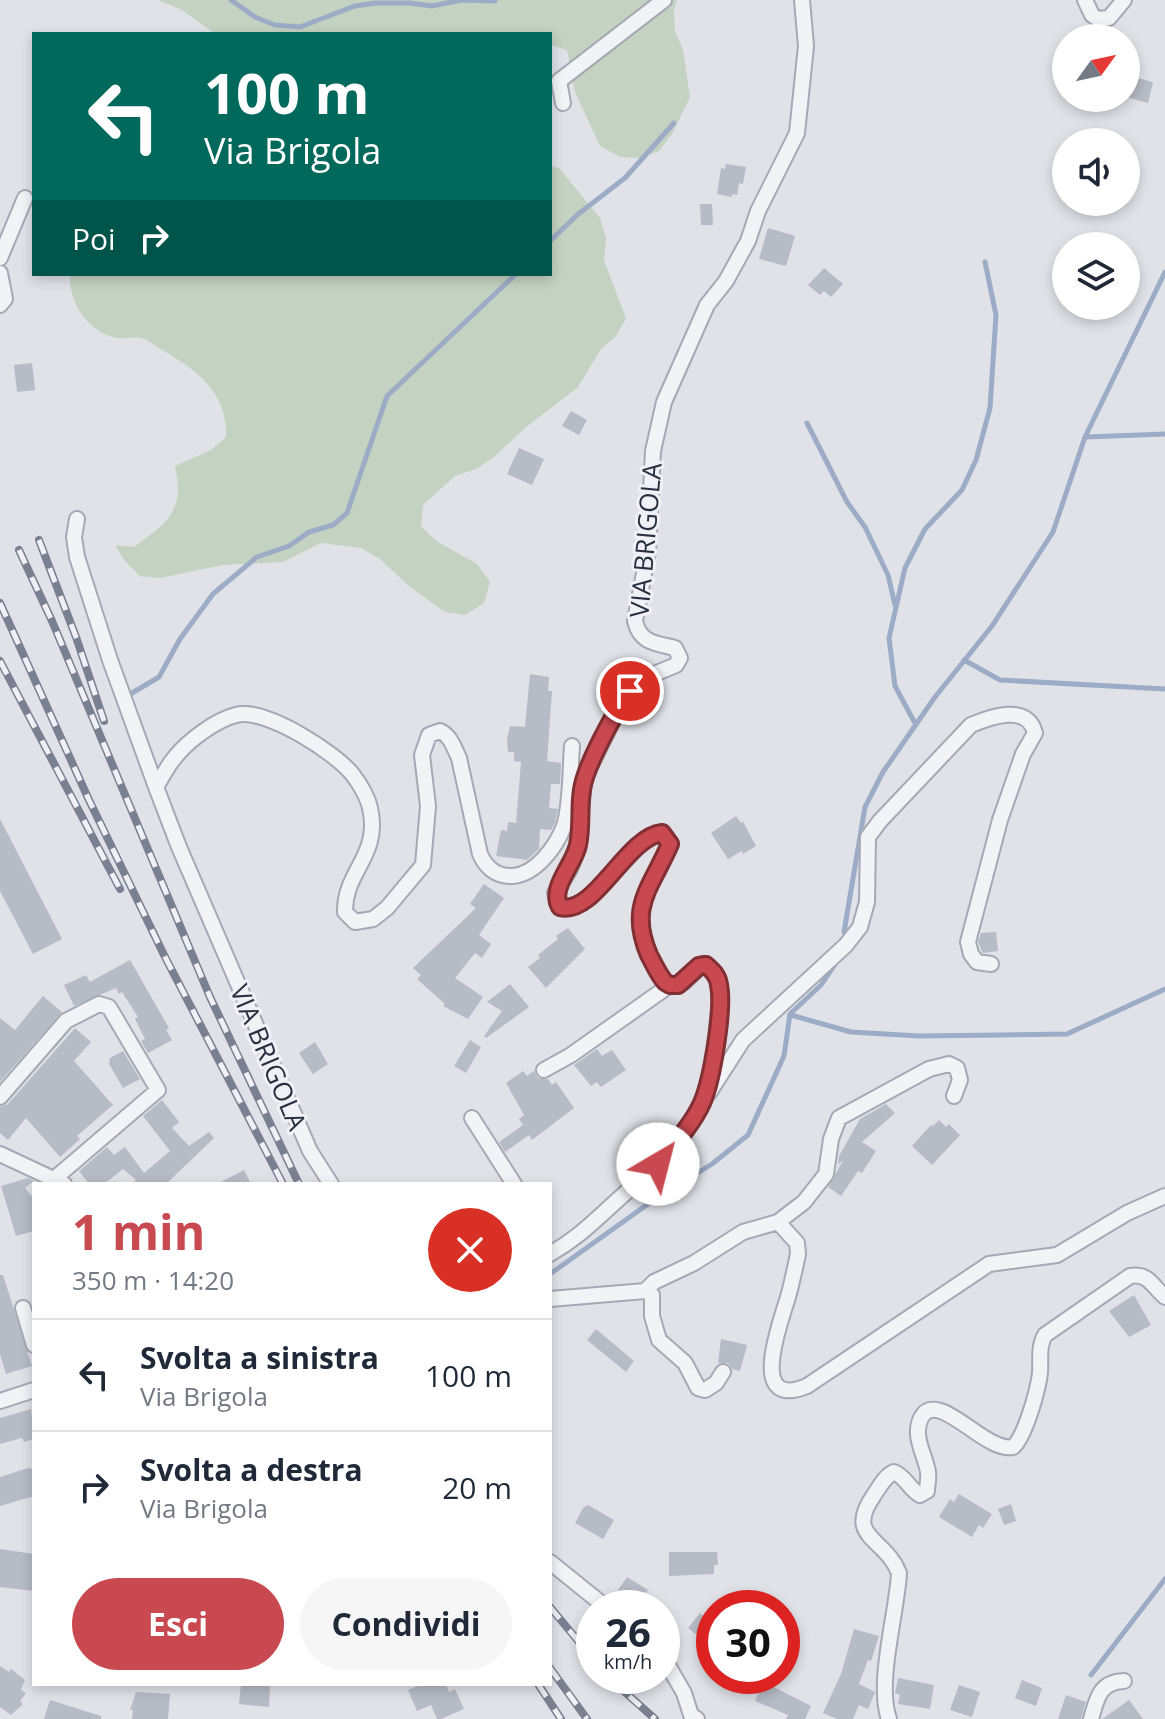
<!DOCTYPE html>
<html lang="it">
<meta charset="utf-8">
<style>
body{margin:0;font-family:"Open Sans",sans-serif;background:#f6f6f7;color:#1f2937;height:100vh;display:flex;flex-direction:column;font-size:30px;white-space:nowrap}
*{box-sizing:border-box;margin:0}
p{font-size:26px;color:#747a83}
.icon{flex:none;width:44px;height:44px;fill:none;stroke:currentColor;stroke-width:2;stroke-linecap:round;stroke-linejoin:round}
.map{position:relative;flex:1;overflow:hidden}
.side{position:absolute;left:32px;top:1182px;width:520px;height:504px;display:flex;flex-direction:column;background:#fff;border-radius:0px;box-shadow:0 4px 12px #0003}
.side>*{flex:none}
.guide{position:absolute;left:32px;top:32px;width:520px;height:244px;border-radius:0px;box-shadow:0 4px 12px #0003;background:#00695c;color:#fff;overflow:hidden}
.needle{width:52px;rotate:57deg}
.fabs{position:absolute;left:1052px;top:24px;display:grid;gap:16px}
.fabs a{display:grid;place-items:center;width:88px;height:88px;border-radius:50%;background:#fff;box-shadow:0 4px 12px #0003;font-size:40px}
.speed{position:absolute;left:576px;top:1590px;display:flex;gap:16px;font-size:40px;font-weight:700;text-align:center}
.speed>*{display:grid;place-content:center;width:104px;height:104px;border-radius:50%;background:#fff;box-shadow:0 4px 12px #0003;line-height:1}
.speed small{font-size:20px;font-weight:400}
.speed .limit{border:12px solid #d22;background:#fff;color:#111}
.pin{position:absolute;display:grid;place-items:center;width:68px;height:68px;color:#fff;margin:-34px;border:4px solid #fff;border-radius:50%;box-shadow:0 2px 8px #0007}
.me{position:absolute;width:88px;margin:-44px;rotate:37deg;stroke-linejoin:round;filter:drop-shadow(0 0 6px #0008)}
.turn{display:flex;align-items:center;gap:28px;height:168px;padding:0 40px;font-size:36px}
.turn .icon{width:104px;height:104px;stroke-width:2.5}
.turn b{display:block;font-size:56px;line-height:68px}
.then{display:flex;align-items:center;height:76px;padding:0 40px;background:#0003;gap:16px;font-size:30px}
.round{display:grid;place-items:center;flex:none;width:84px;height:84px;border-radius:42px;background:#f6f6f7}
.headline{display:flex;align-items:center;justify-content:space-between;height:136px;padding:0 40px}
h1{font-size:48px;font-weight:700;line-height:60px;color:#c8494f}
.cta{display:flex;gap:16px;margin-top:auto;padding:16px 40px}
.cta a{flex:1;height:92px;border-radius:48px;background:#c8494f;color:#fff;font-size:32px;font-weight:700;line-height:92px;text-align:center}
.cta a+a{background:#f6f6f7;color:#1f2937}
ul{padding:0;list-style:none}
li{display:flex;align-items:center;gap:24px;height:112px;padding:0 40px;border-top:2px solid #e0e1e3}
li div{flex:1}
li b{display:block;font-size:30px}
li em{font-style:normal}
.map>svg:first-child{display:block}
.green{fill:#c4d2c1}
.lines{fill:none;stroke-linecap:round;stroke-linejoin:round}
.stream{stroke:#9cacc7;stroke-width:5}
.building{fill:#b7bbc5}
.street-casing{stroke:#a5a9b2;stroke-width:18}
.street{stroke:#f2f3f7;stroke-width:14}
.rail-casing{stroke:#7a8091;stroke-width:8}
.rail{stroke:#eff1f6;stroke-width:5;stroke-dasharray:15;stroke-linecap:butt}
.route-casing{stroke:#822f33;stroke-width:20}
.route{stroke:#c8494f;stroke-width:14}
.labels{text-anchor:middle;dominant-baseline:central;stroke-width:6;stroke-linejoin:round;paint-order:stroke}
.street-label{font-size:26px;fill:#292f3f;stroke:#eff1f6}
</style>
<div class="map">
<svg width="1165" height="1719" viewBox="0 0 1165 1719">
<rect width="100%" height="100%" fill="#e0e2e8"/>
<path class="green" d="M158,0H677L674,11L675,31L683,50L690,97L672,134L659,151L640,158L620,157L600,146L575,92L567,50L550,45V34H216L180,9Z
M550,166L559,168L600,218L606,238L604,261L626,318L616,336L601,349L578,387L525,428L494,457L476,469L455,476L423,505L421,526L436,541L477,564L490,582L484,603L465,615L445,612L410,587L380,559L361,548L321,543L283,562L223,565L160,578L140,576L125,561L115,545L134,547C168,522 185,512 175,466L211,450L226,437C228,394 198,371 164,351C157,347 150,341 142,338C135,336 126,339 118,338C89,334 68,302 70,274H550Z"/>
<g class="lines">
<path class="stream" d="M231,0L255,17L275,25L300,27L355,6L376,3H409L432,6L462,0L495,1
M550,241L577,215L625,178L674,123
M807,423L847,502L865,527L888,575L895,605
M1086,437L1165,434
M964,660L1000,680L1165,689
M127,696L159,677L180,639L213,594L257,557L289,546L309,532L333,525L347,513L387,396L516,274
M916,725L895,686L889,638L905,568L925,529L962,490L976,460L990,408L996,315L985,262
M844,932L865,807L883,772L935,697L992,626L1053,532L1085,437L1165,272
M791,1015L851,1032L919,1036L1067,1034L1165,989
M550,1274L648,1204L712,1164L748,1135L784,1056L790,1014L821,985L837,961
M1091,1675L1165,1579"/>
</g>
<path class="building" d="M1126,75L1153,82L1148,103L1126,97Z
M726,164L746,167L743,184L739,183L737,195L732,194V197L717,194L721,168L725,169Z
M700,204H712L713,225H701Z
M768,228L795,236L786,266L759,259Z
M824,268L843,284L831,297L824,291L820,295L808,285Z
M32,363L35,390L17,392L14,365Z
M571,411L587,420L579,435L562,426Z
M519,448L544,459L532,485L507,474Z
M530,674L549,677L548,691H552L547,761L561,763L560,784H551L549,808L558,809L555,823L551,830L540,829L539,849L527,860L496,856L501,830L507,831L508,822L516,823L521,762L514,761V752H508L507,740L510,726L525,727Z
M736,816L741,823L743,822L756,846L743,854L742,851L728,859L711,833Z
M0,819L62,939L33,954L0,891Z
M484,884L504,898L479,935L491,944L482,958L475,953L455,978L483,997L468,1019L443,1006L445,1004L417,979L421,975L413,968L476,908L470,904Z
M568,928L585,949L546,988L528,967L540,958L538,955L558,939L556,936Z
M996,932L998,951L983,953L978,942L981,933Z
M130,960L169,1028L166,1030L172,1040L148,1053L141,1041L145,1039L135,1019L138,1017L122,992L119,994L116,988L74,1006L64,985L86,975L90,982Z
M510,984L529,1007L486,1038L484,1036L502,1011L487,1002Z
M43,996L62,1012L0,1082V1018L15,1030Z
M75,1028L91,1042L74,1061L113,1105L77,1136L80,1139L60,1157L26,1118L8,1140L0,1133V1107L8,1104Z
M470,1040L481,1047L466,1073L454,1066Z
M315,1042L328,1064L313,1074L299,1053Z
M597,1049L602,1056L612,1050L626,1070L601,1087L597,1082L591,1086L574,1065Z
M123,1051L140,1079L123,1088L109,1064L110,1058Z
M523,1071L527,1076L534,1071L538,1078L548,1079L552,1085L556,1082L574,1108L532,1140L529,1135L505,1152L499,1142L523,1125L519,1119L524,1115L506,1083Z
M162,1100L179,1122L172,1128L189,1146L209,1132L214,1138L166,1184H131L136,1180L123,1169L104,1184H89L79,1171L107,1147L114,1155L125,1147L144,1173L170,1151L143,1116Z
M886,1104L895,1113L862,1142L876,1151L862,1173L858,1171L841,1196L828,1187L843,1161L838,1164L839,1156L860,1119Z
M939,1120L946,1127L949,1124L960,1135L932,1165L912,1146L931,1125L933,1126Z
M244,1170L251,1184H217Z
M28,1178L34,1181L25,1188L34,1199V1231L16,1236L1,1186Z
M0,1275H3L32,1366L6,1374L0,1354Z
M1134,1295L1151,1325L1129,1337L1109,1311Z
M596,1329L634,1361L626,1372L587,1340Z
M721,1339L747,1345L740,1371L732,1369L728,1363H718Z
M31,1409L34,1439L24,1442L22,1438L0,1444V1418Z
M28,1468L34,1469V1496L0,1506V1477Z
M959,1494L992,1514L983,1528L979,1525L972,1537L939,1517L950,1499L954,1502Z
M1011,1504L1016,1521L1004,1525L998,1509Z
M588,1505L614,1520L603,1539L575,1523L583,1508Z
M0,1549L34,1554V1591L0,1587Z
M669,1552H717L718,1565H714V1574L669,1576Z
M627,1577L648,1590L636,1607L616,1593Z
M700,1613L714,1623V1648L688,1628Z
M854,1629L879,1636L871,1661L868,1660L859,1684L875,1692L868,1709L859,1705L853,1719H837L823,1713L841,1674Z
M0,1666L9,1672L11,1669L25,1680L21,1690L26,1693L20,1701L23,1704L11,1715L0,1707Z
M898,1678L934,1685L930,1709L898,1704L900,1695L895,1693Z
M1022,1680L1042,1688L1036,1706L1015,1698Z
M764,1682L811,1706L805,1719H786L788,1715L755,1701Z
M241,1684H270L269,1707L239,1704Z
M423,1684H446L449,1692L455,1689L464,1709L441,1719H437L431,1705L417,1711L408,1690Z
M959,1685L980,1692L972,1717L950,1710Z
M136,1692L170,1694L168,1719H132L133,1710H130Z
M1066,1695L1086,1702L1081,1719H1058Z
M50,1700L101,1716V1719H44Z
M1129,1700L1143,1719H1102Z"/>
<g class="lines">
<g class="street-casing">
<path id="street" d="M1085,0L1092,15L1098,19L1109,18L1124,0
M563,103L559,81L664,0
M0,258L25,198
M0,273L5,299L0,305
M77,519L74,537L77,557L110,660L156,787L179,847L310,1151L331,1184
M156,787C162,777 168,765 176,756C189,740 216,720 236,715C265,707 336,753 353,775C360,784 368,798 370,808C381,856 344,871 345,912L355,922L373,919L387,908L423,865L428,806L422,755L429,735L440,731C451,736 454,748 459,758L480,854C486,868 497,877 513,876C536,874 556,847 564,826C571,805 570,770 572,746
M544,1070L571,1055L670,985
M709,1093L743,1040L846,945L860,927L867,902L868,837L880,821L971,725C990,717 1028,703 1035,733L1023,754L1000,820L968,942L971,954L977,962L991,964
M0,1097L66,1021L99,1004L109,1007L158,1090L54,1179
M472,1118L514,1184
M0,1154L64,1184
M778,1222L797,1243L798,1254C795,1268 792,1283 788,1297C781,1321 746,1411 807,1386L989,1264L1057,1255L1127,1213L1165,1196
M550,1254C581,1236 595,1220 622,1196C651,1169 684,1141 701,1103C713,1078 715,1046 718,1019C720,998 724,976 703,964L683,983L670,985C659,978 655,967 650,955C628,906 651,888 670,844L662,833C626,838 595,916 560,907L555,893L570,869L578,847L584,779L622,702L642,679L676,665L680,658L675,648C655,643 640,643 635,621L648,552L653,451L664,402L707,305L726,281L748,241L758,211L797,133L806,46L802,0
M645,1291L652,1295V1316L659,1340L685,1363L698,1388L705,1390L716,1383L723,1372
M550,1299L645,1291L654,1282L694,1263L743,1232L778,1222L804,1202L826,1174L831,1139L839,1118L929,1069L949,1064L957,1068L960,1080L954,1096
M23,1308L34,1345
M0,1401L34,1390
M550,1562L607,1608
M662,1655L684,1693L691,1715L697,1719
M889,1719C876,1683 897,1613 899,1573C885,1537 844,1538 874,1495C880,1486 885,1476 894,1472C906,1477 909,1489 920,1495L927,1491C927,1485 929,1478 928,1472C925,1454 912,1436 921,1418C937,1387 985,1453 1013,1447C1025,1437 1038,1390 1040,1373C1041,1360 1038,1347 1045,1335L1130,1276C1149,1273 1152,1286 1165,1297
M1091,1719C1097,1699 1099,1682 1124,1681"/>
</g>
<use href="#street" class="street"/>
<g class="rail-casing">
<path id="rail" d="M39,540L76,637L104,721
M19,550L52,621L210,997L299,1184
M0,603L89,800L164,955L283,1184
M0,661L120,889
M550,1607L594,1660
M550,1668L587,1719
M607,1676L655,1719
M538,1684L561,1719"/>
</g>
<use href="#rail" class="rail"/>
</g>
<g class="lines">
<g class="route-casing">
<path id="route" d="M630,691C616,710 585,766 582,790C579,808 582,827 578,845C574,865 549,888 560,907C595,916 626,837 662,833L670,844C651,888 628,906 649,955C654,964 658,974 665,982L670,985H678L699,966L706,965C713,971 718,976 719,985C724,1009 712,1080 702,1103C692,1125 673,1145 658,1164"/>
</g>
<use href="#route" class="route"/>
</g>
<g class="labels">
<g class="street-label">
<text transform="translate(645 540) rotate(-85)">VIA BRIGOLA</text>
<text transform="translate(269 1057) rotate(67)">VIA BRIGOLA</text>
</g>
</g>
</svg>
<div class="fabs">
<a><svg class="needle" viewBox="-14 -14 28 28"><path d="M0-13l5 13h-10z" fill="#e53935"/><path d="M0 13l5-13h-10z" fill="#747a83"/></svg></a>
<a><svg class="icon" aria-label="sound" viewBox="0 0 24 24"><path d="M4 9h4l5-4v14l-5-4H4zM17 9q2 3 0 6"/></svg></a>
<a><svg class="icon" aria-label="layers" viewBox="0 0 24 24"><path d="M12 4l9 5-9 5-9-5zM3 14l9 5 9-5"/></svg></a>
</div>
<div class="speed"><div>26<small>km/h</small></div><div class="limit">30</div></div>
<div class="pin" style="left:630px;top:691px;background:#d93025"><svg class="icon" aria-label="arrive" viewBox="0 0 24 24"><path d="M6 21V4h12l-3 4 3 4H6"/></svg></div>
<svg class="me" style="left:658px;top:1164px" viewBox="-20 -20 40 40"><circle r="19" fill="#fff"/><path d="M0-13L10 11 0 6-10 11z" fill="#c8494f"/></svg>
<div class="guide">
<div class="turn"><svg class="icon" aria-label="left" viewBox="0 0 24 24"><path d="M17 20v-9H6M10 6l-5 5 5 5"/></svg><div><b>100 m</b>Via Brigola</div></div>
<div class="then">Poi<svg class="icon" aria-label="right" viewBox="0 0 24 24"><path d="M7 20v-9h11M14 6l5 5-5 5"/></svg></div>
</div>
<section class="side">
<div class="headline"><div><h1>1 min</h1><p>350 m · 14:20</p></div><a class="round" style="background:#d93025;color:#fff"><svg class="icon" aria-label="close" viewBox="0 0 24 24"><path d="M6 6l12 12M18 6L6 18"/></svg></a></div>
<ul>
<li><svg class="icon" aria-label="left" viewBox="0 0 24 24"><path d="M17 20v-9H6M10 6l-5 5 5 5"/></svg><div><b>Svolta a sinistra</b><p>Via Brigola</p></div><em>100 m</em></li>
<li><svg class="icon" aria-label="right" viewBox="0 0 24 24"><path d="M7 20v-9h11M14 6l5 5-5 5"/></svg><div><b>Svolta a destra</b><p>Via Brigola</p></div><em>20 m</em></li>
</ul>
<div class="cta"><a>Esci</a><a>Condividi</a></div>
</section>
</div>
